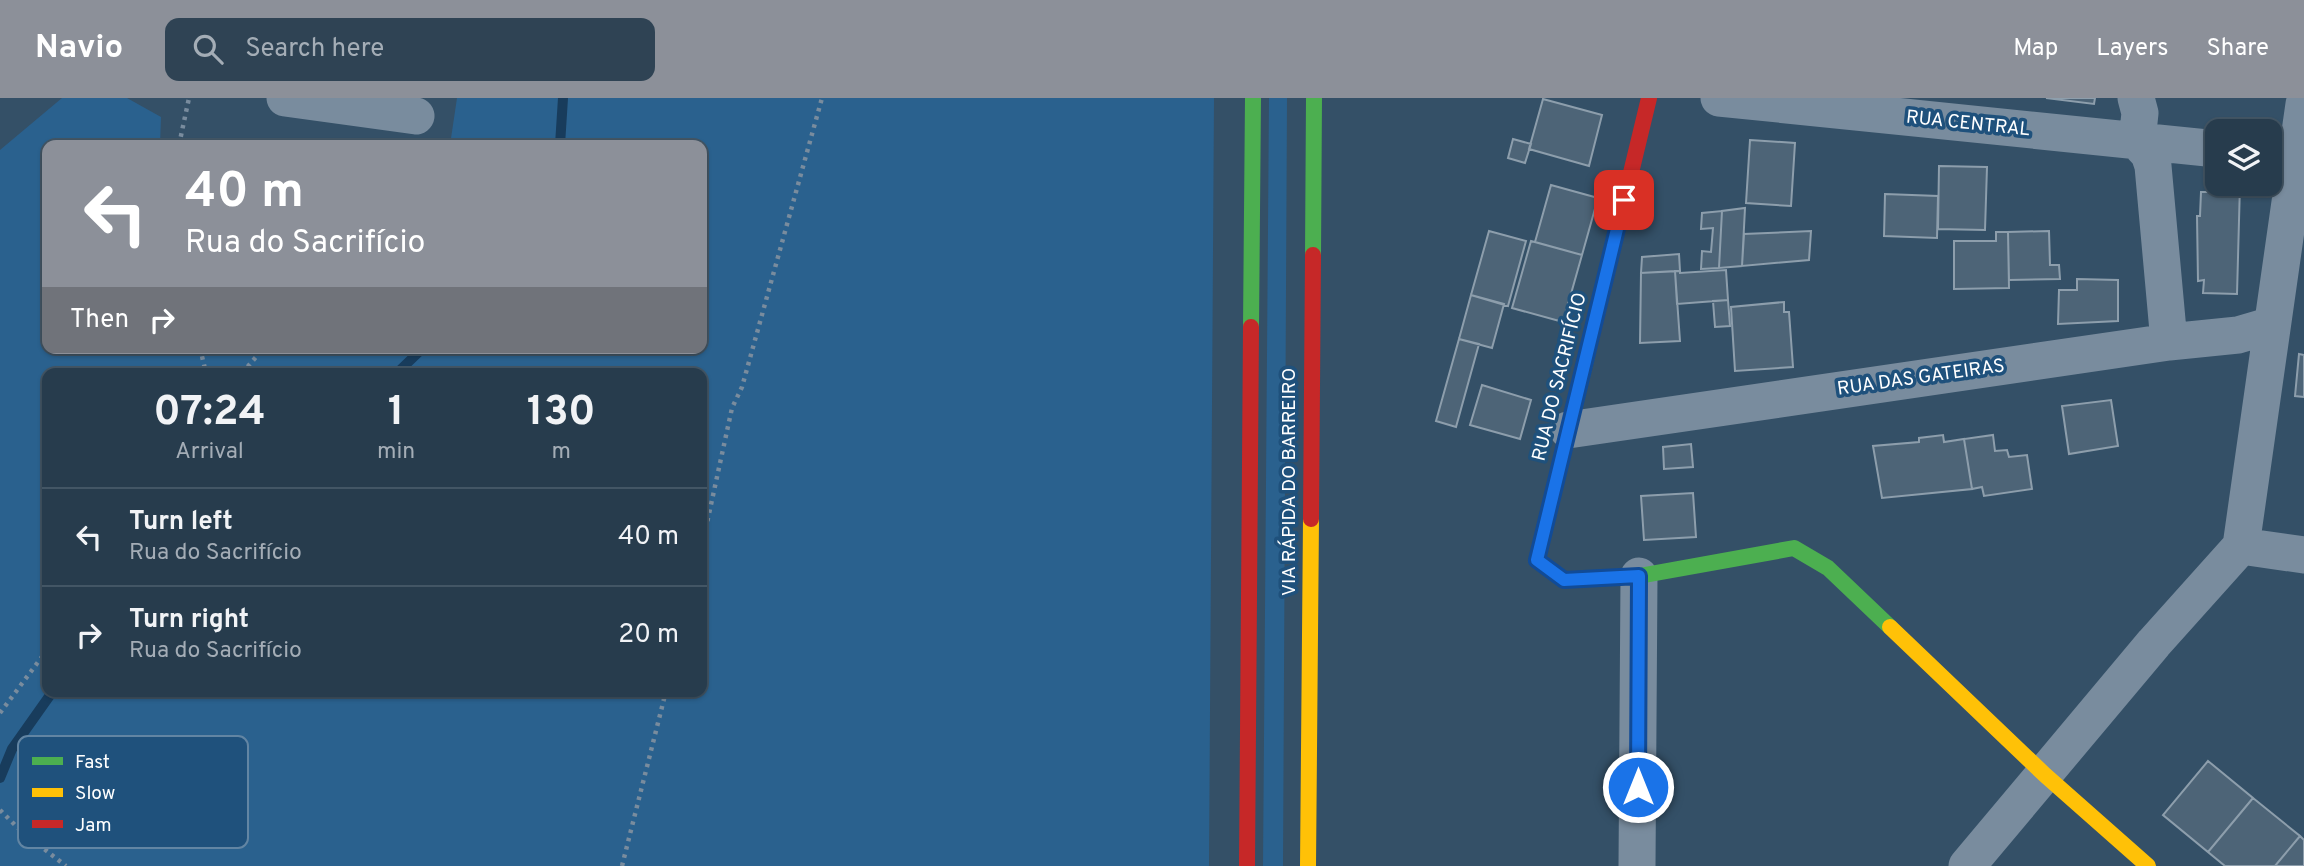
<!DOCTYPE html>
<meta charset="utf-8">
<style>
body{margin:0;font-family:Overpass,sans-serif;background:#2f4354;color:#f1f3f6;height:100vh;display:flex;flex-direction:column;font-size:26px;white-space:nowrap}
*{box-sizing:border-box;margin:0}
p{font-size:23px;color:#a4adb6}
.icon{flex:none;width:38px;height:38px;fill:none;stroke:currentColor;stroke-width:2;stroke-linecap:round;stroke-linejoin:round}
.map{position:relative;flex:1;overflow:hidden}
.side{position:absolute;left:42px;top:270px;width:665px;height:329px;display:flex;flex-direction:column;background:#273c4d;border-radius:14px;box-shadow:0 2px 5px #0004,0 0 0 2px #435665}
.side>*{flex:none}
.top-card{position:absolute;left:42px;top:42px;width:665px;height:214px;border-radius:14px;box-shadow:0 2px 5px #0004,0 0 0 2px #435665;background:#8c9099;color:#fff;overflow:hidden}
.controls{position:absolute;left:2205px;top:21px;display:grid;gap:14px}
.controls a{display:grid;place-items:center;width:77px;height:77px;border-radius:14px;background:#273c4d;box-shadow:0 2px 5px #0004,0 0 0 2px #435665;font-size:35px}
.pin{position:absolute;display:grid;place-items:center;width:60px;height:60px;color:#fff;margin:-30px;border-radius:14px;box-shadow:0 4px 10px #0006}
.me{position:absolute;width:77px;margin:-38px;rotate:0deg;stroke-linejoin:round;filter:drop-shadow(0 0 5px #0008)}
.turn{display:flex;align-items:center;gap:24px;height:147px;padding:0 28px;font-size:32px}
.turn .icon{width:91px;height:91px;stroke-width:2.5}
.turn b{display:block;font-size:49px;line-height:60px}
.then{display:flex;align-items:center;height:66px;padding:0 28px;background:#0003;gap:14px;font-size:26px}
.eta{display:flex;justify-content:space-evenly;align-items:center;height:119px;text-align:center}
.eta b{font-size:42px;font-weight:700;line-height:49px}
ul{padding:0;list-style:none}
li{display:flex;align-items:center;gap:21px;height:98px;padding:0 28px;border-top:2px solid #435665}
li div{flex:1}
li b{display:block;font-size:26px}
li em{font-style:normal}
header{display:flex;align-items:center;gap:42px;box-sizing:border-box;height:98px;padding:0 35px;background:#8c9099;color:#fff}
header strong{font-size:33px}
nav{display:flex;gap:38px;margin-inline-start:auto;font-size:24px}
.search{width:490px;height:63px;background:#2f4354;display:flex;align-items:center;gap:18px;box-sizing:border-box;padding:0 24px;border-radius:14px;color:#a4adb6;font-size:26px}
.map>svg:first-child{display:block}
.green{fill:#2a618e;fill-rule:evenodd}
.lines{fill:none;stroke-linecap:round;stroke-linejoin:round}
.stream{stroke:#183c5c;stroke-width:10}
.building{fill:#4d6477;stroke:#8d9eac;stroke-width:2}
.path{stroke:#798c9e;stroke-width:4.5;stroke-dasharray:3.5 5;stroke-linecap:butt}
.street{stroke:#798c9e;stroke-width:37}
.fast{stroke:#4caf50;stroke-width:16}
.slow{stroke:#ffc107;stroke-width:16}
.jam{stroke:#c62828;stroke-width:16}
.route-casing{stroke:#114b97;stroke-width:18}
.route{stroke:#1a73e8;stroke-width:12}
.labels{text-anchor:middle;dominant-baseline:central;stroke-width:7;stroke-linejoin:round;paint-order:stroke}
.street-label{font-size:19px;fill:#fff;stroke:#1f517c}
.key{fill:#1f517c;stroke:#6285a3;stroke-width:2}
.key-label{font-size:19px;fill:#fff}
</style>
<header>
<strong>Navio</strong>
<div class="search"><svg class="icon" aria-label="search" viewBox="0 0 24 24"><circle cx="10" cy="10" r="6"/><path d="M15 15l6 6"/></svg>Search here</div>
<nav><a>Map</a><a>Layers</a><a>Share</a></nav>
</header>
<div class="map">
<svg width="2304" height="768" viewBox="0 0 2304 768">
<rect width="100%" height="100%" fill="#345067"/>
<path class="green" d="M62,0H127L161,19L160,47H47V250H702V47H450L457,0H1214L1209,768H0V52ZM47,275H702V593H47Z
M1269,0H1287L1283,768H1263Z"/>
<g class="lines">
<path class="stream" d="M560,47L563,0
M397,275L423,250
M0,680L12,651L53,593"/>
</g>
<path class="building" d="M2046,0H2095L2094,6Z
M1543,1L1602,17L1589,68L1529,51Z
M1513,41L1531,46L1525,65L1508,60Z
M1750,42L1795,45L1791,108L1746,105Z
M1939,68L1987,69L1985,132L1938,131Z
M2207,81H2217V86H2240L2237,196L2203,195L2204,182L2198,183L2197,118H2200L2201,94H2207Z
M1551,87L1598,100L1582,157L1535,144Z
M1885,96L1938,98L1937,140L1884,138Z
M1745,110L1742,168L1719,170L1722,113Z
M1722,113L1719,170L1701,171L1702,153L1711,154L1713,130L1701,131L1702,115Z
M1489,133L1526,143L1508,208L1471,197Z
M1811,133L1809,162L1742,168L1744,136Z
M2049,133L2050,167H2059L2060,181L2009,182L2008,134Z
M1996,134H2008L2009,190L1954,191V143H1996Z
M1531,143L1582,157L1563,224L1512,210Z
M1679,156L1680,173L1641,175L1642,159Z
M1726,172L1728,202L1677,206L1675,173H1680V175Z
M1675,173L1680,243L1640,245L1641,175Z
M2077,181L2118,182V223L2058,226L2059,192H2077Z
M1471,197L1504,206L1492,250L1459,241Z
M1728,202L1730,228L1715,229L1713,203Z
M1784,204V214H1789L1793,269L1735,273L1731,209Z
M1459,241L1479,246L1456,329L1436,323Z
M2299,256L2304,257V299L2295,298Z
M1482,287L1531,302L1520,341L1470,327Z
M2111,302L2118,348L2069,356L2062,308Z
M1943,337L1944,344L1964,341L1972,391L1882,400L1873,348L1919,344V340Z
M1993,337L1995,353L2007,352L2009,359L2027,357L2032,391L1984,398L1982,389L1972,391L1964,341Z
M1691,346L1693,369L1664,371L1663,349Z
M1693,395L1696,439L1644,442L1641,398Z
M2208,663L2253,700L2208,754L2163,717Z
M2253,700L2300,738L2275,768H2225L2208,754Z
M2300,738L2304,742V768H2275Z"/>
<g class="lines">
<path class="path" d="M179,47L189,0
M200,250L206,275
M242,275L264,250
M702,448L732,310L742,289L822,0
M0,615L47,552
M0,712L21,733L66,768
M622,768L666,593"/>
<path class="street" d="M285,0L416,18
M1719,0L2217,51
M2136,0L2140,15L2137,43L2149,56L2153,68L2169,244
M1568,332L2169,244L2238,237L2272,227
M2241,448L2304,457
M1637,768L1639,478
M1967,768L2154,545L2241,448L2304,6"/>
<path class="fast" d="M1313,157L1314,0
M1251,229L1253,0
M1587,257L1537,462L1564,482L1639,478L1794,450L1828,470L1890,529"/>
<path class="slow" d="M1890,529L2045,677L2148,768
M1308,768L1311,421"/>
<path class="jam" d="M1587,257L1649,0
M1311,421L1313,157
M1247,768L1251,229"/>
</g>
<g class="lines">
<g class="route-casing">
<path id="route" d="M1624,102L1537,462L1564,482L1639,478L1638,689"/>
</g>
<use href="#route" class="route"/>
</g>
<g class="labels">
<g class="street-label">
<text transform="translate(1968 26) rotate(6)">RUA CENTRAL</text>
<text transform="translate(1560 279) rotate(-76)">RUA DO SACRIFÍCIO</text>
<text transform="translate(1921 280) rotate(-8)">RUA DAS GATEIRAS</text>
<text transform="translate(1290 384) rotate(-90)">VIA RÁPIDA DO BARREIRO</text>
</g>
</g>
<rect x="18" y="638" width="230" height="112" rx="10" class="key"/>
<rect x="32" y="659" width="31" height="8" fill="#4caf50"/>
<rect x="32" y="690" width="31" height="9" fill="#ffc107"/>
<rect x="32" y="722" width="31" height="8" fill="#c62828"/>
<g class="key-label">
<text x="75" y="670">Fast</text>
<text x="75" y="701">Slow</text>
<text x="75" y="733">Jam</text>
</g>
</svg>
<div class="controls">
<a><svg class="icon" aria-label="layers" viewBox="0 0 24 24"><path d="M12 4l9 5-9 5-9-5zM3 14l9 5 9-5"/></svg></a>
</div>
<div class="pin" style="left:1624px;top:102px;background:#d93025"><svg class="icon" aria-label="arrive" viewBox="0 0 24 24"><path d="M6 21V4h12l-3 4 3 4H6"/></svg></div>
<svg class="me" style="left:1638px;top:689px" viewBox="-20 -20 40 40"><circle r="17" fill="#1a73e8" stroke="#fff" stroke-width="3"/><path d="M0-11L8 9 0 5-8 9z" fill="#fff"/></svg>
<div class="top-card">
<div class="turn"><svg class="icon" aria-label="left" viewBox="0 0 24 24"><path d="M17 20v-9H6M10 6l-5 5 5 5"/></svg><div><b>40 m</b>Rua do Sacrifício</div></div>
<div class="then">Then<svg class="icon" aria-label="right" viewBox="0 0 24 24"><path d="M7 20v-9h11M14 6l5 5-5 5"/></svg></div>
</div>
<section class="side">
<div class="eta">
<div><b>07:24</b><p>Arrival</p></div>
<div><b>1</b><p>min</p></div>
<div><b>130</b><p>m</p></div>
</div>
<ul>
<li><svg class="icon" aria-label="left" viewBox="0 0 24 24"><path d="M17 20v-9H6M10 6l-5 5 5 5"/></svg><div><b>Turn left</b><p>Rua do Sacrifício</p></div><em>40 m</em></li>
<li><svg class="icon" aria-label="right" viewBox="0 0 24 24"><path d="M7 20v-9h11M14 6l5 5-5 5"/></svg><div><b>Turn right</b><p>Rua do Sacrifício</p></div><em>20 m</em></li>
</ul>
</section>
</div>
